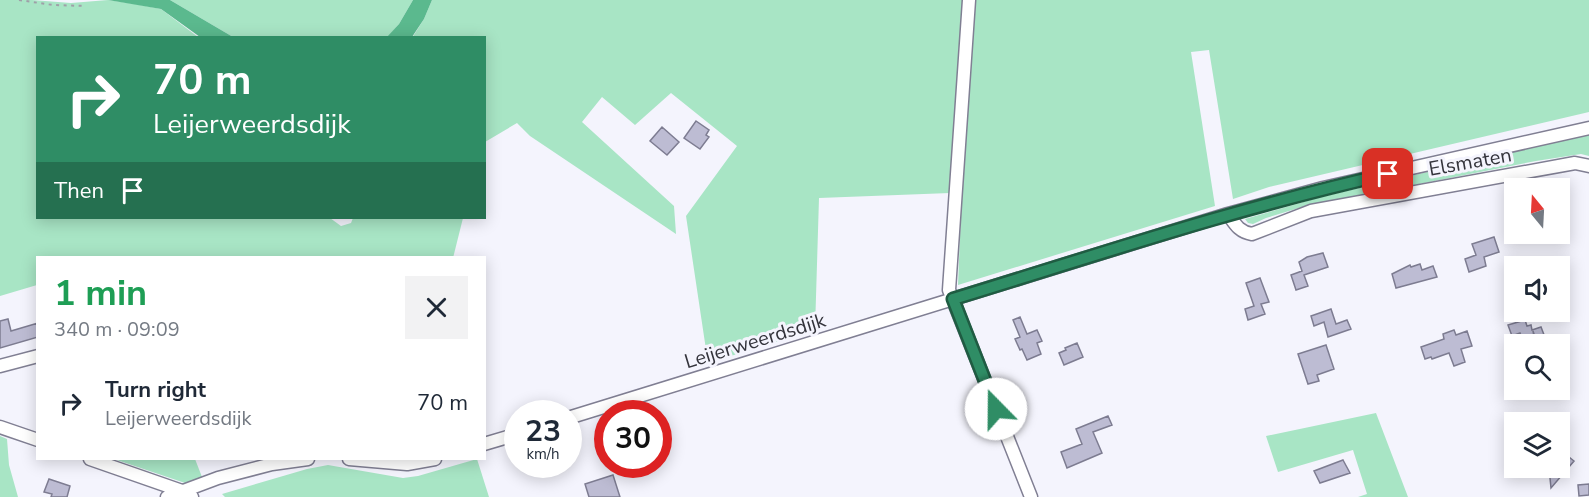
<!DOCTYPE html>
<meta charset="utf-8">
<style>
body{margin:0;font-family:"Nunito Sans",sans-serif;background:#f2f2f3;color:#1f2937;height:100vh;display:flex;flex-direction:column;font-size:22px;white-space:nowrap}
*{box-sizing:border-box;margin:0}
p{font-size:20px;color:#747a83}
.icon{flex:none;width:33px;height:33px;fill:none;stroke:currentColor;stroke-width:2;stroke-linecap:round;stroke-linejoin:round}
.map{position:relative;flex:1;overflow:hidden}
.drawer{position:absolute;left:36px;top:256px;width:450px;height:204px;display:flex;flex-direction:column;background:#fff;border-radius:0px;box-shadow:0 3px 15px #0003}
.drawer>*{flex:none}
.top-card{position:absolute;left:36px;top:36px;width:450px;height:183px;border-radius:0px;box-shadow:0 3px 15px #0003;background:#2f8d65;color:#fff;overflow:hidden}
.needle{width:39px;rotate:342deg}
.tools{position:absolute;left:1504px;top:178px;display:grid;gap:12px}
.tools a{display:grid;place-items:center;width:66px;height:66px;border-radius:0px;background:#fff;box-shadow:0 3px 15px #0003;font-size:30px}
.speed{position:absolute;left:504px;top:400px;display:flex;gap:12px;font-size:30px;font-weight:700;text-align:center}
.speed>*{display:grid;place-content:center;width:78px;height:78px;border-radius:50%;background:#fff;box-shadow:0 3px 15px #0003;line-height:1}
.speed small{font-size:15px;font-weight:400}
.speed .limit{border:9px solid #d22;background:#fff;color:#111}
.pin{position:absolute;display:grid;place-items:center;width:51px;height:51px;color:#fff;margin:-26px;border-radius:12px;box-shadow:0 3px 9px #0006}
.me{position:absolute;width:66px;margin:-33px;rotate:338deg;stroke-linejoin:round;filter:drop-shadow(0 0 4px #0008)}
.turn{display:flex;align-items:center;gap:21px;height:126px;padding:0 18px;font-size:27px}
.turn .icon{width:78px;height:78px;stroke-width:2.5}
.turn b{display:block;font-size:42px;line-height:51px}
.then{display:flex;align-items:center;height:57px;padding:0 18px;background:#0003;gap:12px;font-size:22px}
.round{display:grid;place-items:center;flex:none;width:63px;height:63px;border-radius:0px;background:#f2f2f3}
.overview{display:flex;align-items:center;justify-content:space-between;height:102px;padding:0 18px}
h1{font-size:36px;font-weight:700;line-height:45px;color:#1e9e55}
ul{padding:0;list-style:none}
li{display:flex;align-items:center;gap:18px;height:90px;padding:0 18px}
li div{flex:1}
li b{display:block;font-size:22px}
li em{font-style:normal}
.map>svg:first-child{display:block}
.green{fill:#a8e5c5}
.water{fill:#5bb98e}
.building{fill:#bdbcd3;stroke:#7d7c91;stroke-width:1.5}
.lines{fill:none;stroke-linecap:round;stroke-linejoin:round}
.minor-casing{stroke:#807f93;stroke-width:15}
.path{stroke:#9f9fa8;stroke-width:2;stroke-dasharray:3 4.5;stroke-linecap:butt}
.minor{stroke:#fff;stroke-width:12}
.route-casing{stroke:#1f5c42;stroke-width:15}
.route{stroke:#2f8d65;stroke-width:10}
.labels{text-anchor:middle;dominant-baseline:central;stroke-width:6;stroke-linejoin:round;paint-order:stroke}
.street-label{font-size:20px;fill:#33333b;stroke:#f4f4fd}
</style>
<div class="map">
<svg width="1589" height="497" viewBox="0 0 1589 497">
<rect width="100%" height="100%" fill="#f4f4fd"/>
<path class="green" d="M0,0H32L71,3L108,0L135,4L161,9L198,37L38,38V218H330L341,226L351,223L353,218H463L453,258H38L37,285L0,296Z
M170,0H413L399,24L387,38L233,37Z
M432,0H964L954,118L950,193L819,198L815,330L708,363L686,216L737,146L671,93L635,125L602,97L582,122L674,206L676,234L530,136L517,123L485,142L484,38H412L424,19Z
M974,0H1589V112L1269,187L1233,199L1209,50L1191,52L1215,206L958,285L965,114Z
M1589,134V156L1581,154L1536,161L1302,207L1266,218L1253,224L1248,223L1245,219L1317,198Z
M1376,413L1408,497H1358L1367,494L1353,450L1278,472L1266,436Z
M0,436L7,439L9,465L18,497H0Z
M114,459H195L202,477L188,484Z
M477,459L489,497H225L222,494L307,469L328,465L403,478L418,476Z"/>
<path class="water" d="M108,0H170L233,37H200L161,9Z
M413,0H432L424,19L412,37H387L399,24Z"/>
<path class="building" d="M696,121L709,130L706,135L709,137L700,149L684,138Z
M662,127L679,142L667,155L650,141Z
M1494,237L1499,252L1484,257L1486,266L1469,272L1465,259L1476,255L1472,244Z
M1323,253L1328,267L1304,275L1308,286L1296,290L1291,275L1302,271L1299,262L1307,257Z
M1420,264L1422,270L1433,266L1437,277L1396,288L1392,274L1410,265L1411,267Z
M1260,278L1269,302L1261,304L1265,314L1248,320L1245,309L1254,306L1246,283Z
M1331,309L1336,324L1347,320L1351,329L1328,337L1324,322L1314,326L1311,316Z
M1020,317L1027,334L1037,330L1042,341L1037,343L1041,354L1027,360L1022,349L1020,350L1015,339L1020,337L1013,320Z
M8,319L11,331L38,323V337L0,348V321Z
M1525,320L1527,326L1531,325L1532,330L1541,327L1546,340L1537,343L1533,331L1534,337L1523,341L1520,333L1512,336L1508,325Z
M1454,330L1456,335L1467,331L1472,346L1461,349L1465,362L1454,366L1449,353L1432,359L1431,357L1425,359L1421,347L1444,339L1443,334Z
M1077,343L1083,357L1064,365L1059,353L1066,350L1065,348Z
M1326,345L1334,369L1317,375L1319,381L1308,384L1298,354Z
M661,415L668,440L658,443V416Z
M1108,416L1112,425L1093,432L1102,453L1067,468L1061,452L1082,444L1076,429Z
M1564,453L1574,461L1551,488L1549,468H1560V458Z
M1343,460L1350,473L1320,483L1314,471Z
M613,475L620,497H589L585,484Z
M49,479L70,486L67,497H51L52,494L44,492Z
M1589,484V495L1579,496L1578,485Z"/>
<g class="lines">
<g class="minor-casing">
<path id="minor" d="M969,0L949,290L1031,497
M1228,214C1235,224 1239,232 1252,234L1311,211L1575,163L1589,166
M0,366L38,356
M568,418L1228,214L1323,188L1589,128
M0,427L38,440
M484,444L518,434
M90,459L182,491L192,497
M349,459L407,464L435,459
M167,497L218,478L272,464L308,459"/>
</g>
<path class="path" d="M19,0L53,5L86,6"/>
<use href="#minor" class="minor"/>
</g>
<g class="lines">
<g class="route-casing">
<path id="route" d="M996,409L953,299C1097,255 1240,207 1388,174"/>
</g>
<use href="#route" class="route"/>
</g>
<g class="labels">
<g class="street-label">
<text transform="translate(1470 162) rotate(-10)">Elsmaten</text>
<text transform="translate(755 341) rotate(-17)">Leijerweerdsdijk</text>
</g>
</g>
</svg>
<div class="tools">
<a><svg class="needle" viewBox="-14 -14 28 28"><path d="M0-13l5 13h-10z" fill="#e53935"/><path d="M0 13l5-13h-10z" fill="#747a83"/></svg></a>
<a><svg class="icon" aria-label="sound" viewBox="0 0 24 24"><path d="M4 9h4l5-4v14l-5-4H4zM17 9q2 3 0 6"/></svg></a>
<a><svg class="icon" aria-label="search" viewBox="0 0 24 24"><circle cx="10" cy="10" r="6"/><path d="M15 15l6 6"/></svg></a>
<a><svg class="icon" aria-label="layers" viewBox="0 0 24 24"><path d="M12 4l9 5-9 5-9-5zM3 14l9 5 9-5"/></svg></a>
</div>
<div class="speed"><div>23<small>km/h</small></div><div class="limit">30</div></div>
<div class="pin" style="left:1388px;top:174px;background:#d93025"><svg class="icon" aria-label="arrive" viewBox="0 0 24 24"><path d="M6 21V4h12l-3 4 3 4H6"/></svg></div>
<svg class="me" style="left:996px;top:409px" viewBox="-20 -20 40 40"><circle r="19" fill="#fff"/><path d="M0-13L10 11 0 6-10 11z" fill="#2f8d65"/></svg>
<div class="top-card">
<div class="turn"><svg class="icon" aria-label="right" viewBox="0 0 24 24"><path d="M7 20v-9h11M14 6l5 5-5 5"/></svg><div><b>70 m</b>Leijerweerdsdijk</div></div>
<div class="then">Then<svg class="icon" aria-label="arrive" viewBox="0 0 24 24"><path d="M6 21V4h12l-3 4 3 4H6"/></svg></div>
</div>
<section class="drawer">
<div class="overview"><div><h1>1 min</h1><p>340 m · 09:09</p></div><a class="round"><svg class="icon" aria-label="close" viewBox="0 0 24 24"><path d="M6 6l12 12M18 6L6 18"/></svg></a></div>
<ul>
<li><svg class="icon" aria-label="right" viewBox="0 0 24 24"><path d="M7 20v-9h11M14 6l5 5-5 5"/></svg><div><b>Turn right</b><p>Leijerweerdsdijk</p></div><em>70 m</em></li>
</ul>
</section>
</div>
